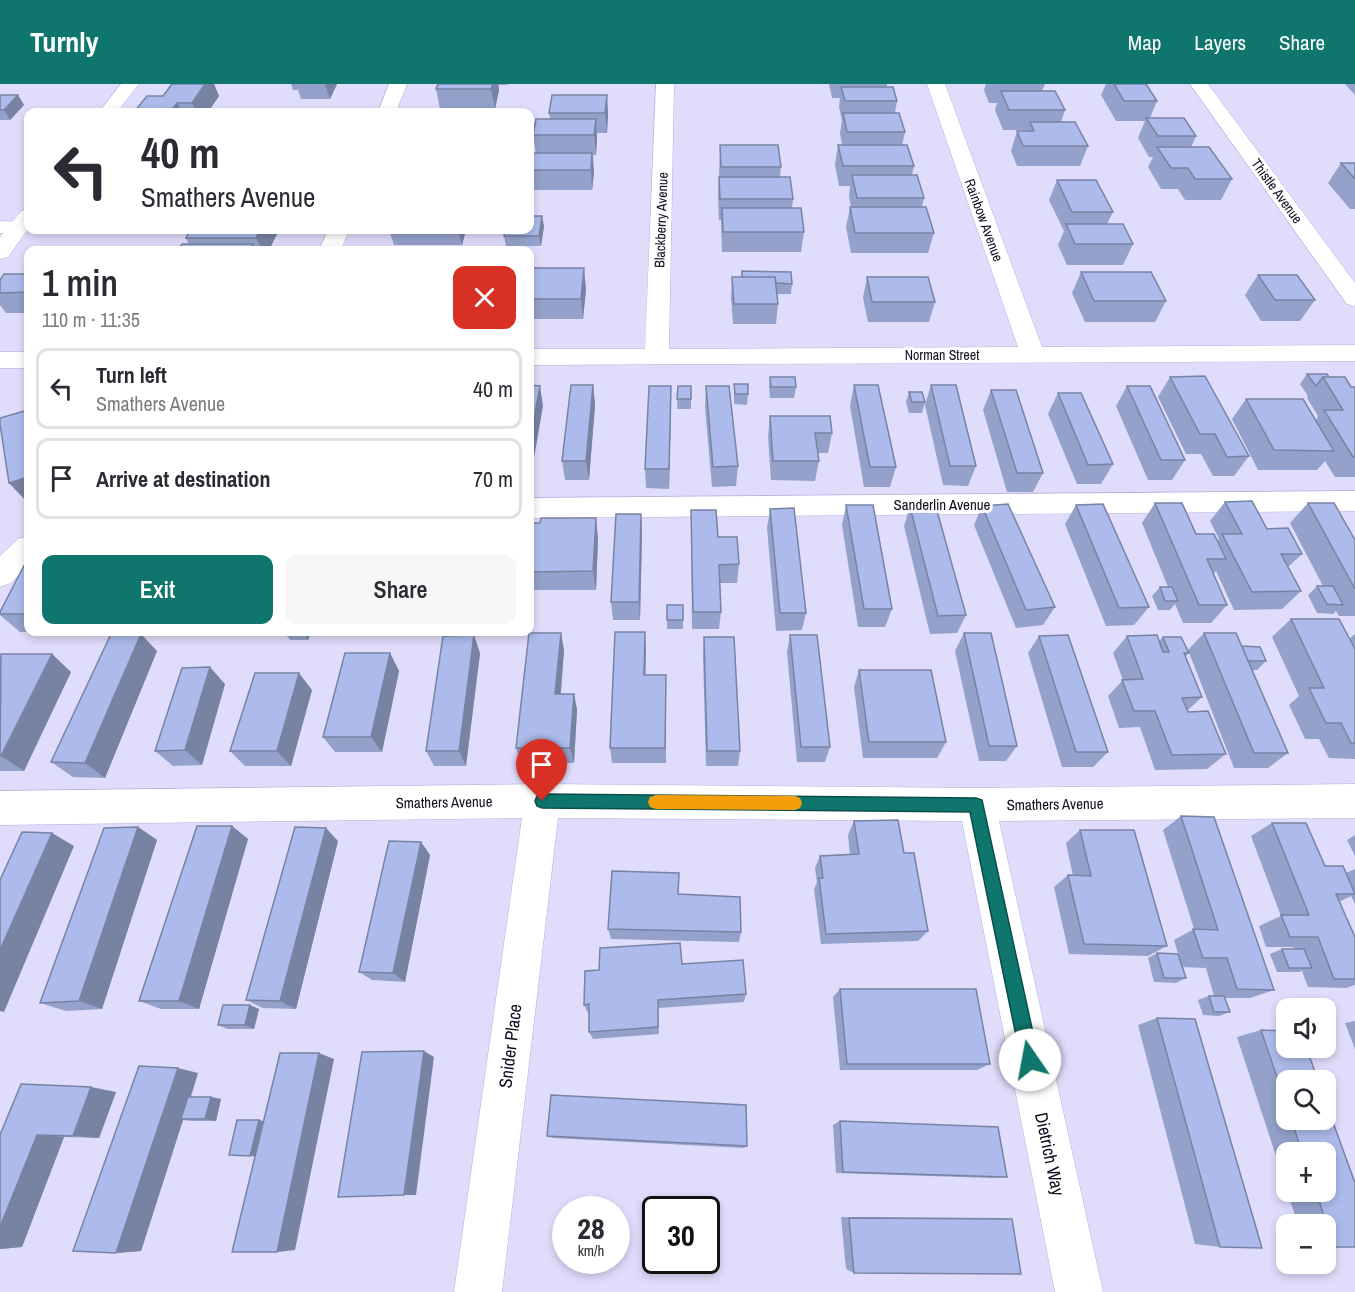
<!DOCTYPE html>
<meta charset="utf-8">
<style>
body{margin:0;font-family:"Archivo Narrow",sans-serif;background:#f7f7f7;color:#2b2b33;height:100vh;display:flex;flex-direction:column;font-size:22px;white-space:nowrap}
*{box-sizing:border-box;margin:0}
p{font-size:20px;color:#7c7c81}
.icon{flex:none;width:33px;height:33px;fill:none;stroke:currentColor;stroke-width:2;stroke-linecap:round;stroke-linejoin:round}
.map{position:relative;flex:1;overflow:hidden}
.side{position:absolute;left:24px;top:162px;width:510px;height:390px;display:flex;flex-direction:column;background:#fff;border-radius:12px;box-shadow:0 3px 9px #0003}
.side>*{flex:none}
.top-card{position:absolute;left:24px;top:24px;width:510px;height:126px;border-radius:12px;box-shadow:0 3px 9px #0003;background:#fff;color:#2b2b33;overflow:hidden}
.fabs{position:absolute;left:1276px;top:914px;display:grid;gap:12px}
.fabs a{display:grid;place-items:center;width:60px;height:60px;border-radius:12px;background:#fff;box-shadow:0 3px 9px #0003;font-size:30px}
.speed{position:absolute;left:552px;top:1112px;display:flex;gap:12px;font-size:30px;font-weight:700;text-align:center}
.speed>*{display:grid;place-content:center;width:78px;height:78px;border-radius:50%;background:#fff;box-shadow:0 3px 9px #0003;line-height:1}
.speed small{font-size:15px;font-weight:400}
.speed .limit{border:3px solid #111;border-radius:9px;background:#fff;color:#111}
.pin{position:absolute;display:grid;place-items:center;width:51px;height:51px;color:#fff;margin:-62px -26px;border-radius:50% 50% 50% 0;rotate:-45deg;box-shadow:0 0 6px #0007}
.pin .icon{rotate:45deg}
.me{position:absolute;width:66px;margin:-33px;rotate:348deg;stroke-linejoin:round;filter:drop-shadow(0 0 4px #0008)}
.turn{display:flex;align-items:center;gap:21px;height:126px;padding:0 18px;font-size:27px}
.turn .icon{width:78px;height:78px;stroke-width:2.5}
.turn b{display:block;font-size:42px;line-height:51px}
.round{display:grid;place-items:center;flex:none;width:63px;height:63px;border-radius:12px;background:#f7f7f7}
.overview{display:flex;align-items:center;justify-content:space-between;height:102px;padding:0 18px}
h1{font-size:36px;font-weight:600;line-height:45px}
.primary-button{display:flex;gap:12px;margin-top:auto;padding:12px 18px}
.primary-button a{flex:1;height:69px;border-radius:12px;background:#0f766e;color:#fff;font-size:24px;font-weight:600;line-height:69px;text-align:center}
.primary-button a+a{background:#f7f7f7;color:#2b2b33}
ul{padding:0;list-style:none}
li{display:flex;align-items:center;gap:18px;height:81px;margin:0 12px 9px;padding:0 6px;border:3px solid #e1e1e2;border-radius:12px}
li div{flex:1}
li b{display:block;font-size:22px}
li em{font-style:normal}
header{display:flex;align-items:center;gap:36px;box-sizing:border-box;height:84px;padding:0 30px;background:#0f766e;color:#fff}
header strong{font-size:28px}
nav{display:flex;gap:33px;margin-inline-start:auto;font-size:21px}
.map>svg:first-child{display:block}
.lines{fill:none;stroke-linecap:round;stroke-linejoin:round}
.minor-casing{stroke:#b5aedf;stroke-width:1}
.tertiary-casing{stroke:#b5aedf;stroke-width:1}
.minor{fill:#fff;fill-rule:evenodd}
.tertiary{fill:#fff;fill-rule:evenodd}
.wall{fill:#94a1ca}
.shaded-wall{fill:#7883a4}
.building{fill:#acbbeb;stroke:#7883a4;stroke-width:1.5}
.route{fill:#0f766e;stroke:#0a4d48;stroke-width:1.5}
.slow{fill:#f59e0b}
.labels{text-anchor:middle;dominant-baseline:central;stroke-width:6;stroke-linejoin:round;paint-order:stroke}
.far-street-label{font-size:14px;fill:#120f20;stroke:#fff}
.street-label{font-size:15px;fill:#120f20;stroke:#fff}
.near-street-label{font-size:18px;fill:#120f20;stroke:#fff}
</style>
<header>
<strong>Turnly</strong>
<nav><a>Map</a><a>Layers</a><a>Share</a></nav>
</header>
<div class="map">
<svg width="1355" height="1208" viewBox="0 0 1355 1208">
<rect width="100%" height="100%" fill="#e0dcfb"/>
<g class="lines">
<g class="minor-casing">
<path id="minor" d="M389,0H407L396,28H378Z
M656,0H674L669,265L1018,263L927,0H945L1042,263L1355,261V277L530,281V265H645Z
M1190,0H1208L1355,199V222L1347,220Z
M0,137L27,138L28,145L19,149H0Z
M328,146H349L341,166H319Z
M0,268H28V284H0Z
M1355,407V427L530,434V414Z
M28,452V481L11,499L0,503V472L18,455Z
M542,700L977,704L1355,700V734L999,737L1103,1208H1055L962,737L558,734L502,1208H454L522,734L0,741V707Z"/>
</g>
<g class="tertiary-casing">
<path id="tertiary" d="M121,0H139L117,28H99Z
M28,125V145L8,173L0,175V153L21,127Z"/>
</g>
<use href="#minor" class="minor"/>
<use href="#tertiary" class="tertiary"/>
</g>
<path class="wall" d="M172,0H214L219,12L208,28H134L163,12Z
M291,0H337L330,15H301L298,6H293Z
M438,0H508L507,1H499V6L495,25H440L436,5Z
M829,0H887V3L897,17L895,29L905,48L902,61L914,82L912,91L924,114L922,123L934,149L928,169H851L846,143L850,123H851L849,112L850,102H839L835,81L838,61H842L840,49L842,37L839,23L840,14H832Z
M986,0H1045L1042,7L1065,26L1061,38L1088,62L1080,82H1017L1011,67L1017,47H1027V46H1003L995,26L997,19H989L984,6Z
M1106,0H1146L1157,17L1150,34L1196,52L1191,63L1232,95L1221,116H1185L1178,105H1161L1148,83L1153,73H1149L1138,54L1145,37H1116L1101,11Z
M1345,0H1355V11Z
M0,11H18L24,21L10,36H0Z
M607,11L608,31L607,49H597V55L596,71H593L594,89L592,106H530V71L536,69L533,51L550,35L549,29Z
M720,61L781,83L780,93L793,115L792,124L804,148L801,168H722L721,136H719L718,113L719,93Z
M1341,79H1355V125H1350L1328,99Z
M1057,96L1113,128L1107,140L1133,160L1123,181H1067L1058,161L1064,147L1049,116Z
M544,142L541,162H506L504,152Z
M279,146L269,166H178L189,160L186,154Z
M389,146H466L462,161H394Z
M530,184L586,205L583,235H530Z
M742,187L792,200L791,210H777L778,220L776,240H733L731,214L732,193H741Z
M1081,188L1166,217L1155,238H1085L1072,209Z
M28,190V229H6L0,221V196Z
M1258,191L1315,216L1300,237H1261L1245,211Z
M867,193L935,218L929,238H868L863,214Z
M1307,290L1329,293L1351,303H1355V393H1335L1325,377L1317,386H1258L1232,335L1246,315L1316,336L1318,332L1307,314L1308,312L1300,300Z
M770,293L796,303L794,314H770L769,303Z
M1170,293L1249,372L1234,392H1213L1201,370H1186L1158,313Z
M734,300L748,310L747,321L734,320Z
M593,301L595,321L589,396H565L562,377Z
M854,301L896,383L890,403H864L850,322Z
M931,301L976,382L968,402L943,401L925,321Z
M671,302L669,405L646,404L645,385Z
M678,302H691V325H677Z
M706,302L738,382L736,402L712,403L705,323Z
M1127,302L1185,376L1172,396H1148L1116,322Z
M991,306L1043,389L1033,408H1007L983,326Z
M909,308L925,318L922,329H909L906,318Z
M1058,309L1113,380L1101,400H1077L1048,330Z
M770,332L832,349L828,369H818L819,377L815,397L771,396L768,352Z
M1225,418L1267,445L1302,470L1288,483L1301,507L1282,525L1234,526L1216,487L1213,490L1227,521L1211,539H1183L1175,520L1170,526H1158L1152,512L1160,503H1168L1142,439L1155,419L1196,450L1217,457L1219,455L1210,437Z
M1308,419L1355,456V532H1339L1336,527L1333,530L1317,529L1308,511L1317,502H1323L1290,439Z
M846,421L892,525L885,543H858L842,441Z
M1076,421L1149,523L1134,541L1106,542L1065,440Z
M982,422L1055,523L1043,541L1016,544L974,441Z
M910,423L966,531L957,549L930,550L904,442Z
M770,425L806,529L802,546L776,547L767,444Z
M691,426L718,453L739,480L737,499H720L721,528L719,545H692Z
M641,430L642,450L640,536H613L611,518Z
M530,439L598,454L596,506H530Z
M28,474V548H54H20L0,531V528Z
M667,521H683V545H667Z
M1291,535L1355,565V675L1329,674L1319,655H1305L1289,621L1299,612L1272,553Z
M284,548H311L308,556H290Z
M964,549L1017,662L1006,677H979L955,567Z
M1204,549L1242,562L1266,577L1257,586H1252L1288,669L1268,684H1234L1188,566Z
M1355,550V565L1350,554Z
M790,551L830,663L825,678H797L787,568Z
M1039,552L1108,668L1093,683H1062L1028,569Z
M1127,552L1159,557L1163,553L1189,569L1185,573L1202,613L1187,627L1226,670L1207,685L1155,686L1140,643L1119,644L1108,612L1123,596L1113,569Z
M704,553L740,667L738,682H706L703,571Z
M564,566L561,610H574L577,626L574,679H521L516,664Z
M646,566L645,591H666V679H612L610,664Z
M157,567L105,694L73,693L51,678Z
M390,569L399,587L382,668H335L323,653Z
M480,569L466,682H434L426,667Z
M0,571L71,588L24,687H0Z
M859,586L946,658L937,674H863L854,603Z
M225,600L202,681L173,682L155,667Z
M312,606L291,682H245L230,667Z
M1181,732L1274,906L1250,914H1225L1230,928L1219,932L1203,931L1198,916L1209,912H1214L1206,884L1182,883L1174,856L1194,845L1163,746Z
M854,737L904,769L928,847L918,857L821,860L814,805L817,798L815,784L820,772L850,770L848,751Z
M1272,739L1325,782L1346,789L1355,785V820L1351,812L1339,818L1355,853V901L1346,904L1308,903L1302,887L1299,888H1277L1270,870L1282,865H1294L1293,863H1266L1259,842L1281,832L1251,752Z
M232,742L248,755L199,925H161L139,917Z
M138,743L157,756L102,925L66,927L40,919Z
M1080,746L1167,862L1148,872L1069,870L1054,803L1068,791L1073,792L1066,759Z
M1355,751V772L1347,756Z
M338,757L296,925L263,924L246,916Z
M421,758L430,771L405,898L372,896L359,888Z
M678,810L741,848L739,858L611,855L608,845Z
M1157,869L1186,894L1176,899L1154,898L1148,874Z
M682,880L746,910L744,918L658,924L659,950L593,955L589,948V929H588L584,921Z
M840,905L990,980L977,986H840L833,913Z
M259,925L254,945H227L218,941Z
M1157,934L1220,1163L1195,1160L1138,941Z
M1355,937V965L1345,939Z
M1261,946L1287,996V1035H1326L1355,1163L1326,1162V1140H1298L1287,1107H1326V1068H1287V1106L1237,953Z
M198,989L191,1013H211L221,1015L216,1037H192L183,1036L141,1167L116,1169Z
M116,1008L99,1054L64,1053L22,1163L0,1165V1051Z
M840,1037L1007,1093L992,1094L836,1089L833,1041Z
M547,1052L747,1062L744,1064L553,1054Z
M841,1133L997,1134L1012,1135L854,1189L846,1185Z"/>
<path class="shaded-wall" d="M205,0H214L219,12L208,28H197L192,19Z
M325,0H337L330,15Z
M493,0H498L499,6L495,25L491,5Z
M18,11L24,21L10,36L4,26Z
M607,11L608,31L607,49L605,29Z
M177,19L182,28H170Z
M596,35L597,55L596,71L594,51Z
M592,69L594,89L592,106L591,86Z
M542,132L544,142L541,162L539,152Z
M260,146H279L269,166H262L256,154Z
M458,146H466L462,161Z
M253,160L256,166H250Z
M584,184L586,205L583,235L581,215Z
M593,301L595,321L589,396L586,377Z
M540,302L543,322L530,397V356Z
M671,302V323L669,405V385Z
M28,393V419L9,399Z
M641,430L642,450L640,536L639,518Z
M596,434L598,454L596,506L593,487Z
M303,548H311L308,556Z
M645,548L646,566L645,608L644,591Z
M561,549L564,566L559,626L555,610Z
M141,550L157,567L105,694L85,679Z
M474,551L480,569L466,682L459,667Z
M390,569L399,587L382,668L371,653Z
M52,570L71,588L24,687L1,672Z
M210,583L225,600L202,681L185,666Z
M299,589L312,606L291,682L277,667Z
M574,610L577,626L574,679L570,664Z
M232,742L248,755L199,925L179,917Z
M138,743L157,756L102,925L79,917Z
M326,744L338,757L296,925L280,917Z
M52,749L74,762L4,928L0,927V866Z
M421,758L430,771L405,898L393,889Z
M250,921L259,925L254,945L245,941Z
M424,967L434,973L416,1111H404Z
M319,969L334,975L295,1166L277,1168Z
M178,984L198,989L141,1167L116,1169Z
M91,1003L116,1008L99,1054L73,1052Z
M211,1013L221,1015L216,1037L205,1035Z
M259,1036L268,1038L260,1073L250,1072Z
M37,1051L64,1053L22,1163L0,1165V1143Z"/>
<path class="building" d="M172,0H205L192,19H177L170,28H134L147,12H163Z
M438,0H493L491,5H436Z
M1114,0H1146L1157,17H1124Z
M841,3H893L897,17H845Z
M1001,7H1055L1065,26H1009Z
M0,11H18L4,26H0Z
M552,11H607L605,29H549Z
M843,29H899L905,48H847Z
M1146,34H1184L1196,52H1158Z
M536,35H596L594,51H533Z
M1030,38H1075L1088,62H1023L1017,47H1034Z
M720,61H778L781,83H721Z
M838,61H907L914,82H843Z
M1157,63H1209L1232,95H1195L1188,84H1171Z
M530,69H592L591,86H530Z
M1341,79H1355V95Z
M852,91H917L924,114H857Z
M719,93H790L793,115H720Z
M1057,96H1096L1113,128H1072Z
M850,123H926L934,149H855Z
M722,124H801L804,148H723Z
M530,132H542L539,152H504L505,146H530Z
M1066,140H1123L1133,160H1075Z
M190,146H260L256,154H186Z
M182,160H253L250,166H178Z
M530,184H584L581,215H530Z
M742,187L791,188L792,200L776,199L775,193H742Z
M1081,188H1151L1166,217H1094Z
M4,190H28V208L0,209V196Z
M1258,191H1297L1315,216H1275Z
M732,193H775L778,220H734Z
M867,193H928L935,218H872Z
M1307,290H1327L1329,293H1323L1316,302Z
M1205,292L1249,372L1227,373L1215,350H1200L1170,293Z
M770,293H795L796,303H771Z
M1323,293H1345L1351,303H1355V373H1353L1324,326H1343Z
M734,300H748V310H735Z
M530,301L540,302L530,356Z
M571,301H593L586,377H562Z
M854,301H878L896,383H870Z
M931,301H956L976,382H950Z
M649,302H671L669,385H645Z
M678,302H691V315H677Z
M706,302H729L738,382L713,383Z
M1127,302H1150L1185,376H1161Z
M991,306H1016L1043,389H1017Z
M909,308H922L925,318H912Z
M1058,309H1081L1113,380L1088,381Z
M1246,315H1303L1334,367L1274,366Z
M28,326V393L9,399L0,340V334Z
M770,332H830L832,349H815L819,377H773Z
M1252,417L1267,445L1288,444L1302,470H1281L1301,507L1252,508L1222,450H1242L1225,418Z
M1155,419H1182L1196,450H1214L1226,475H1207L1227,521H1199Z
M1308,419H1334L1355,456V505Z
M1008,420L1055,523L1026,526L982,422Z
M1103,420L1149,523L1119,524L1076,421Z
M846,421H873L892,525H864Z
M910,423H936L966,531L938,532Z
M794,424L806,529H780L770,425Z
M691,426H716L718,453H737L739,480L719,481L721,528H693Z
M616,430H641L639,518H611Z
M541,434H596L593,487L530,488V439H540Z
M28,474V530H0V528Z
M1317,502H1333L1343,521L1327,520Z
M1160,503H1172L1178,517H1165Z
M667,521H683V536H667Z
M1291,535H1339L1355,565V659H1351L1341,639H1326L1309,604H1324Z
M615,548H645L644,591H666L665,664H610Z
M529,549H561L555,610H574L570,664H516Z
M964,549H991L1017,662H989Z
M1204,549H1236L1288,669H1254Z
M111,550H141L85,679L51,678Z
M474,551L459,667H426L443,552Z
M790,551H817L830,663H801Z
M1068,551L1108,668H1076L1039,552Z
M1157,551L1163,568H1169L1163,553H1181L1189,569H1184L1202,613L1182,614L1188,628L1208,627L1226,670L1172,671L1155,627H1134L1122,596L1143,595L1127,552Z
M704,553H734L740,667H707Z
M1242,562L1260,563L1266,577H1248Z
M345,569H390L371,653H323Z
M1,570H52L1,672H0Z
M210,583L185,666L155,667L182,584Z
M859,586H931L946,658H869Z
M255,589H299L277,667H230Z
M1181,732L1214,733L1274,906L1237,905L1227,874H1203L1193,845L1218,846Z
M898,736L904,769H914L928,847L826,850L819,794H823L820,772L859,770L854,737Z
M1272,739H1306L1325,782H1343L1355,810H1336L1355,853V895H1334L1318,853H1290L1281,831H1309Z
M197,742H232L179,917H139Z
M138,743L79,917L40,919L104,744Z
M295,743L326,744L280,917L246,916Z
M1080,746H1134L1167,862L1084,860L1068,791L1091,792Z
M22,748L52,749L0,866V796Z
M389,757L421,758L393,889L359,888Z
M612,787L679,789L678,810L740,813L741,848L608,845Z
M680,859L682,880L743,876L746,910L658,916V943L589,948V920L584,921L585,887L599,886L600,864Z
M1282,865H1304L1312,884H1289Z
M1157,869L1178,870L1186,894H1164Z
M840,905H976L990,980H847Z
M1209,912H1224L1230,928H1214Z
M223,921H250L245,941H218Z
M1157,934L1195,935L1262,1164L1220,1163Z
M1261,946L1287,947V963H1306L1318,996H1287V1023Z
M424,967L404,1111L338,1113L362,968Z
M280,969H319L277,1168H232Z
M139,982L178,984L116,1169L73,1167Z
M21,1000L91,1003L73,1052L37,1051L0,1143V1051Z
M551,1011L746,1021L747,1062L547,1052Z
M188,1013H211L205,1035H181Z
M1326,1019L1355,1099V1163H1334L1316,1107H1326V1068H1302L1291,1035H1326Z
M237,1036H259L250,1072L229,1071Z
M840,1037L998,1043L1007,1093L843,1088Z
M849,1134L1012,1135L1021,1190L854,1189Z"/>
<path class="route" d="M542,710L976,714L982,716L1039,976L1036,982L1030,985L1024,982L1021,976L970,728L542,724L537,722L535,717L537,712Z"/>
<path class="slow" d="M656,711L795,712L800,714L802,719L800,724L795,726L656,725L650,723L648,718L650,713Z"/>
<g class="labels">
<g class="far-street-label">
<text transform="translate(1277 107) rotate(54)">Thistle Avenue</text>
<text transform="translate(661 136) rotate(-88)">Blackberry Avenue</text>
<text transform="translate(984 136) rotate(70)">Rainbow Avenue</text>
<text x="942" y="271">Norman Street</text>
</g>
<g class="street-label">
<text x="942" y="420">Sanderlin Avenue</text>
<text transform="translate(444 718) rotate(-1)">Smathers Avenue</text>
<text transform="translate(1055 720) rotate(-1)">Smathers Avenue</text>
</g>
<g class="near-street-label">
<text transform="translate(510 962) rotate(-83)">Snider Place</text>
<text transform="translate(1050 1070) rotate(78)">Dietrich Way</text>
</g>
</g>
</svg>
<div class="fabs">
<a><svg class="icon" aria-label="sound" viewBox="0 0 24 24"><path d="M4 9h4l5-4v14l-5-4H4zM17 9q2 3 0 6"/></svg></a>
<a><svg class="icon" aria-label="search" viewBox="0 0 24 24"><circle cx="10" cy="10" r="6"/><path d="M15 15l6 6"/></svg></a>
<a>+</a>
<a>−</a>
</div>
<div class="speed"><div>28<small>km/h</small></div><div class="limit">30</div></div>
<div class="pin" style="left:542px;top:717px;background:#d93025"><svg class="icon" aria-label="arrive" viewBox="0 0 24 24"><path d="M6 21V4h12l-3 4 3 4H6"/></svg></div>
<svg class="me" style="left:1030px;top:976px" viewBox="-20 -20 40 40"><circle r="19" fill="#fff"/><path d="M0-13L10 11 0 6-10 11z" fill="#0f766e"/></svg>
<div class="top-card">
<div class="turn"><svg class="icon" aria-label="left" viewBox="0 0 24 24"><path d="M17 20v-9H6M10 6l-5 5 5 5"/></svg><div><b>40 m</b>Smathers Avenue</div></div>
</div>
<section class="side">
<div class="overview"><div><h1>1 min</h1><p>110 m · 11:35</p></div><a class="round" style="background:#d93025;color:#fff"><svg class="icon" aria-label="close" viewBox="0 0 24 24"><path d="M6 6l12 12M18 6L6 18"/></svg></a></div>
<ul>
<li><svg class="icon" aria-label="left" viewBox="0 0 24 24"><path d="M17 20v-9H6M10 6l-5 5 5 5"/></svg><div><b>Turn left</b><p>Smathers Avenue</p></div><em>40 m</em></li>
<li><svg class="icon" aria-label="arrive" viewBox="0 0 24 24"><path d="M6 21V4h12l-3 4 3 4H6"/></svg><div><b>Arrive at destination</b></div><em>70 m</em></li>
</ul>
<div class="primary-button"><a>Exit</a><a>Share</a></div>
</section>
</div>
